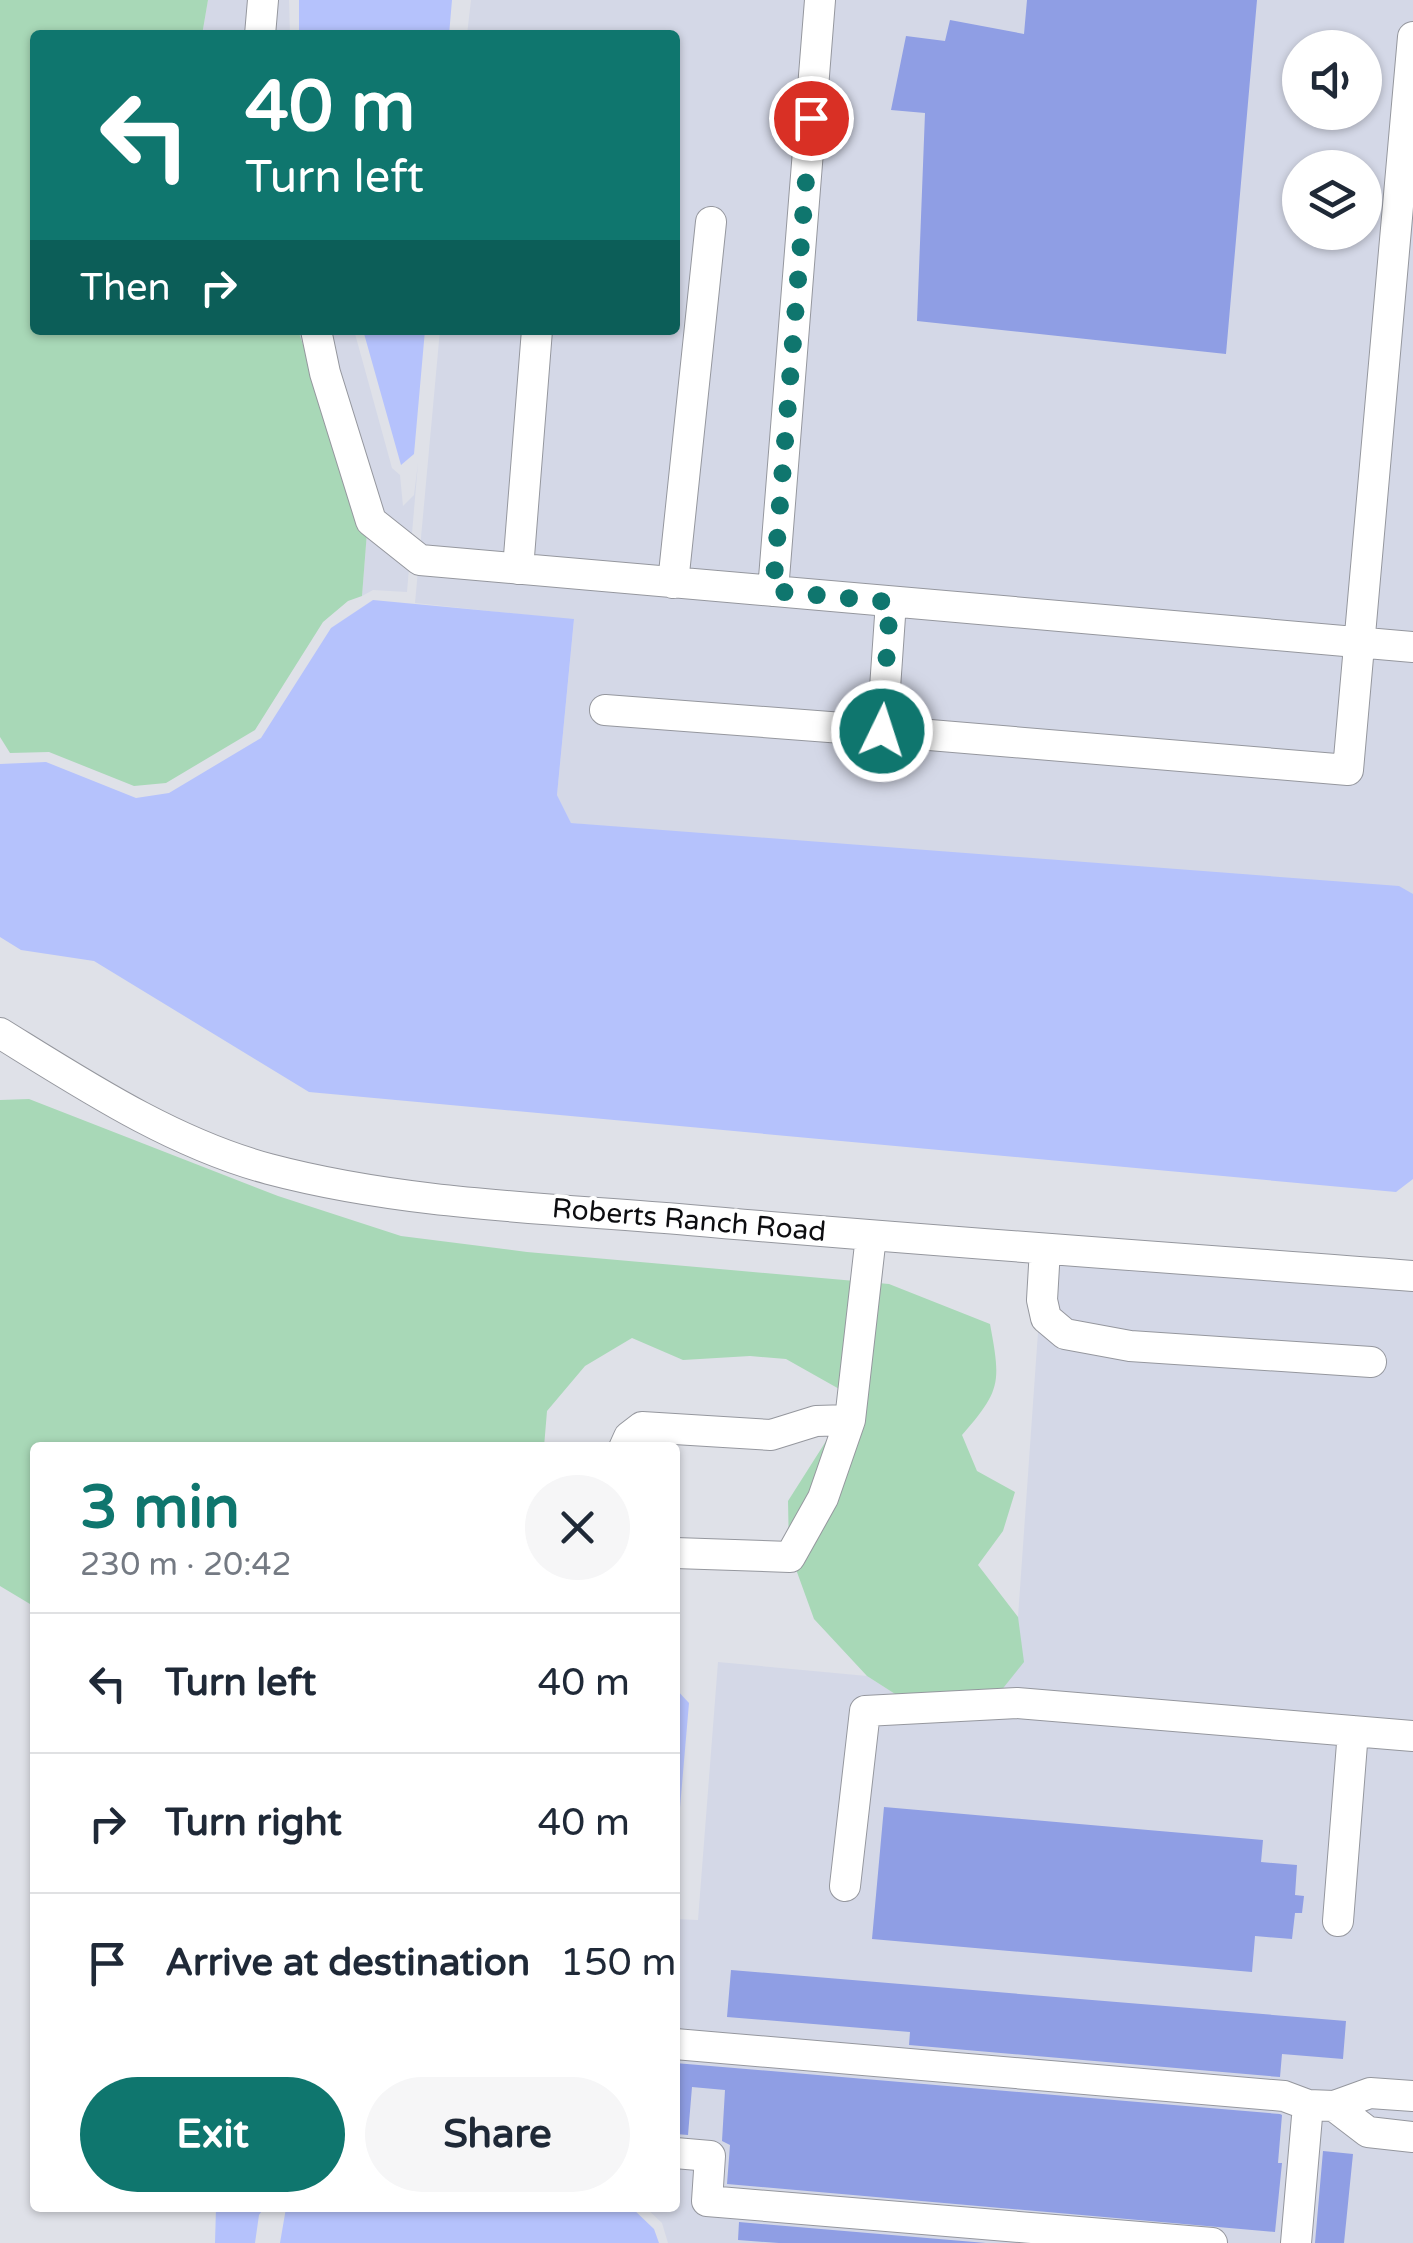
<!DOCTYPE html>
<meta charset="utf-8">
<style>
body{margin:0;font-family:"Varela Round",sans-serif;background:#f6f6f7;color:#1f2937;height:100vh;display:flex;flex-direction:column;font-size:38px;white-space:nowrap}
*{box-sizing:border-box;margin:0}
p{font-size:32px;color:#747a83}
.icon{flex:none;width:55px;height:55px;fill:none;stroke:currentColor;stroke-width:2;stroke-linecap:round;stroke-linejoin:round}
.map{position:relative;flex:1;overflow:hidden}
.drawer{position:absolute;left:30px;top:1442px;width:650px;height:770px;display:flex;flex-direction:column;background:#fff;border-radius:10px;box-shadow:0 2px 8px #0004}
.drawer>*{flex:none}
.hud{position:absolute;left:30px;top:30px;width:650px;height:305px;border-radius:10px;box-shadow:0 2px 8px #0004;background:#0f766e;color:#fff;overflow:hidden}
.fabs{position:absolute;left:1282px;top:30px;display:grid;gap:20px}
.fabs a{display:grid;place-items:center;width:100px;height:100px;border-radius:50%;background:#fff;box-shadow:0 2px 8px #0004;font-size:50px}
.pin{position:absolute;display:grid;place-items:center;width:85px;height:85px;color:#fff;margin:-42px;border:5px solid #fff;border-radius:50%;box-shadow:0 2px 10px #0007}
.me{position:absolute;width:110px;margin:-55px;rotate:4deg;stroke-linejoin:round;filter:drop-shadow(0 0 8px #0008)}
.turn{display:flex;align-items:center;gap:35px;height:210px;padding:0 50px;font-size:45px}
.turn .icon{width:130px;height:130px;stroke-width:2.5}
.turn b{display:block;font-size:70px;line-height:85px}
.then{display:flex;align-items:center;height:95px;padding:0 50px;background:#0003;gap:20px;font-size:38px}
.round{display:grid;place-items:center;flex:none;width:105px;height:105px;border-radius:52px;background:#f6f6f7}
.headline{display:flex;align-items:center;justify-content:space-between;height:170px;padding:0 50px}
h1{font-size:60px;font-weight:700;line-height:75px;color:#0f766e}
.primary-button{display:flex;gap:20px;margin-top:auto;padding:20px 50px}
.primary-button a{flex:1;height:115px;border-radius:60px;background:#0f766e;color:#fff;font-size:40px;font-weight:700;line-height:115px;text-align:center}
.primary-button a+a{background:#f6f6f7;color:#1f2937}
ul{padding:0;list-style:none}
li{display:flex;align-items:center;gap:30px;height:140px;padding:0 50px;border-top:2px solid #e0e1e3}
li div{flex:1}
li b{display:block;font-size:38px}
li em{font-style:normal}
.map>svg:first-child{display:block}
.built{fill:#d4d8e7;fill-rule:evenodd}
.green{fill:#a8d8b7}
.water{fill:#b5c2fc}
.building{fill:#8f9ee4}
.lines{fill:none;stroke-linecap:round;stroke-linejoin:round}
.minor-casing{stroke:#95979e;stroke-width:32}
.minor{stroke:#fff;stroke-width:30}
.route{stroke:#0f766e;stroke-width:18;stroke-dasharray:0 32.4}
.labels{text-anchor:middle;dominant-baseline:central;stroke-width:8;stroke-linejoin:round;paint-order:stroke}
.street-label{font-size:28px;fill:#0d0d10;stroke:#fff}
</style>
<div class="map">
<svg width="1413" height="2243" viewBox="0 0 1413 2243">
<rect width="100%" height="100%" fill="#dfe1e8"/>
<path class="built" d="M208,0H289L290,35H202Z
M471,0H1413V903L571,823L557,795L574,620L415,603L440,330H675V35H467ZM1300,48H1365V112H1300ZM1300,168H1365V232H1300Z
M298,330H354L392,468L400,475L403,506L414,495L418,463L407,592L373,590L362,596L367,532Z
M1043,1261L1413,1288V2243H668L662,2223L646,2208H675V1919L698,1920L718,1662L867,1676L931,1717L1018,1617Z"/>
<path class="green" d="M0,0H208L202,35H35V330H298L367,532L362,596L348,601L323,622L255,730L166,783L134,786L49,752L10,753L0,737Z
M29,1099L278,1196L401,1236L527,1252L889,1284L990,1324C1001,1383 1001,1390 962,1435L977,1471L1015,1492L1003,1531L978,1565L1018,1617L1024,1662L984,1712L931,1717L867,1676L814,1619L789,1550L788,1501L828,1438L841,1390L786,1359L750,1356L683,1360L632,1338L585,1366L547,1411L544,1447L35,1448V1607L0,1586V1100Z"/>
<path class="water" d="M299,0H452L449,35H299Z
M363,330H425L414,454L401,465Z
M373,600L574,619L557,795L571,823L1399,886L1413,894V1179L1396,1192L309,1092L94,961L21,950L0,937V764L46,762L136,798L169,793L261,738L331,628Z
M675,1688L689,1703L675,1866Z
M216,2208H264L259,2215L255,2243H215Z
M286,2208H632L654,2229L659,2243H280Z"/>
<path class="building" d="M1027,0H1257L1226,354L917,321L925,113L891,110L906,36L945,41L950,20L1024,34Z
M884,1807L1263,1840L1261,1862L1297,1865L1295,1895L1304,1896L1302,1913H1295L1292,1939L1255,1936L1252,1972L872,1939Z
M731,1970L1346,2021L1343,2059L1282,2054L1280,2077L909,2045L910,2032L727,2017Z
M675,2063L1280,2114L1282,2115L1278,2163H1282L1275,2232L727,2184L730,2145L722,2141L725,2090L692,2087L688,2135L675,2134Z
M1323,2151L1353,2154L1344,2243H1315Z
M739,2222L986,2243H779L738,2240Z"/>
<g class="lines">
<g class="minor-casing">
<path id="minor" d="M260,35L263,0
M316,330L325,373L371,521L420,560L1413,647
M518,569L537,330
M673,583L711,222
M773,591L820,0
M891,602L882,731L1348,770L1413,37
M605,710L882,731
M0,1033C84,1085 172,1143 269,1169C405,1205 549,1208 689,1220C930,1241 1172,1258 1413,1276
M1045,1249L1042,1300L1046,1318L1065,1334L1130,1346L1371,1362
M624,1448L629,1437L642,1427L771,1435L816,1421L850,1420
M675,1553L790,1557L823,1498L850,1420L871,1236
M845,1886L865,1711L1017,1703L1413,1736
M1338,1921L1353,1731
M675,2044L1284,2096L1308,2105L1334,2106L1370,2093L1413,2096
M1334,2106L1368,2132L1413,2137
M675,2153L710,2156L707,2201L1212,2243
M1296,2243L1308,2105"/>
</g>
<use href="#minor" class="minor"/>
</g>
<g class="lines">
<path class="route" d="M811,118L773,591L890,602L882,731"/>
</g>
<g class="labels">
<g class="street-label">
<text transform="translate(689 1220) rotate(5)">Roberts Ranch Road</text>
</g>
</g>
</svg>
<div class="fabs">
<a><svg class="icon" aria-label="sound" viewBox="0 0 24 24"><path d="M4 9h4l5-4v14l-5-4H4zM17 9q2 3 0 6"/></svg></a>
<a><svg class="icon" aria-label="layers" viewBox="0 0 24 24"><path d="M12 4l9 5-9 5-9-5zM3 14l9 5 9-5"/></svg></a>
</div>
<div class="pin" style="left:811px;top:118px;background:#d93025"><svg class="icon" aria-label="arrive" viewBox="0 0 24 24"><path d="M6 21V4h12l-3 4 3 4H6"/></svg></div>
<svg class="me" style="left:882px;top:731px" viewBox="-20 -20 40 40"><circle r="17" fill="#0f766e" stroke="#fff" stroke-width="3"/><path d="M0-11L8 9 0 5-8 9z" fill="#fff"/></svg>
<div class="hud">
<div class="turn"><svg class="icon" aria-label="left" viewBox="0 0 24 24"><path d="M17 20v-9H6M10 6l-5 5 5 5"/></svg><div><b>40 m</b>Turn left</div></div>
<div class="then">Then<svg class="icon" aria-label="right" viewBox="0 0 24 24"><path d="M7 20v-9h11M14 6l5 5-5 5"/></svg></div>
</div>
<section class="drawer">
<div class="headline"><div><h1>3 min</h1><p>230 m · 20:42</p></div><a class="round"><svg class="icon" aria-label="close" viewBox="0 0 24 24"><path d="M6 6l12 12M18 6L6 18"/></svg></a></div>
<ul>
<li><svg class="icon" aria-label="left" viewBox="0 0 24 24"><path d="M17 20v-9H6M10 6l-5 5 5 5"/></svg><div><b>Turn left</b></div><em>40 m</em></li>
<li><svg class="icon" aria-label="right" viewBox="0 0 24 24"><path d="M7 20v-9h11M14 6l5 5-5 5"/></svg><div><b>Turn right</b></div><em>40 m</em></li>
<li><svg class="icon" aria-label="arrive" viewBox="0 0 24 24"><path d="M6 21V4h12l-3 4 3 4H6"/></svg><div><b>Arrive at destination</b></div><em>150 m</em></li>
</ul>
<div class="primary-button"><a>Exit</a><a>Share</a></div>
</section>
</div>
